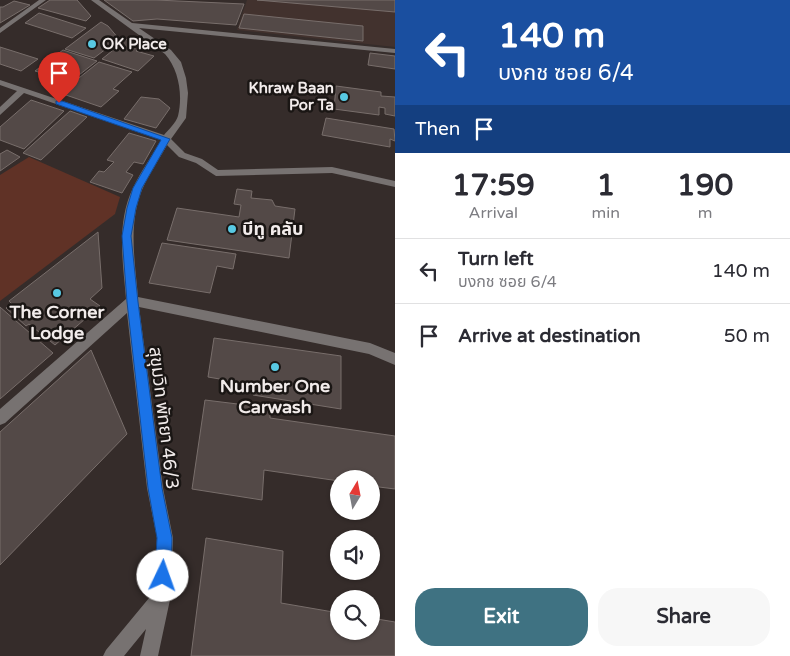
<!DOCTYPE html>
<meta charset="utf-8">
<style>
body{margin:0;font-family:"Varela Round","Noto Sans Thai",sans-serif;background:#f7f7f7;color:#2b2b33;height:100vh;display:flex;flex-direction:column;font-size:19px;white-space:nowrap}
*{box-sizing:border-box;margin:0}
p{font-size:16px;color:#7c7c81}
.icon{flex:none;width:28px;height:28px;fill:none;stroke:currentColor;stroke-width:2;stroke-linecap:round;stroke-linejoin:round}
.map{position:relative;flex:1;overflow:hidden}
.drawer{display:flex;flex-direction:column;background:#fff;width:395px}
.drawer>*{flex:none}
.hud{background:#1a4fa0;color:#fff;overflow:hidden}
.needle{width:32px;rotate:10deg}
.fabs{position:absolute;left:330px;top:470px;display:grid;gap:10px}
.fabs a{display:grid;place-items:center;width:50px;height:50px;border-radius:50%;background:#fff;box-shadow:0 1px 4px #0004;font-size:25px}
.pin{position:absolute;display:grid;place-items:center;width:42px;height:42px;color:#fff;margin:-51px -21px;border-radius:50% 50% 50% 0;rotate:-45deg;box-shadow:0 0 5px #0007}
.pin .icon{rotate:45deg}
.me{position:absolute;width:55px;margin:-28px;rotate:3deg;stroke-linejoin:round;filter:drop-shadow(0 0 4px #0008)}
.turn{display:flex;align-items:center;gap:18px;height:105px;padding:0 20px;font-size:22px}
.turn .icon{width:65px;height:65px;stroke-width:2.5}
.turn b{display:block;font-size:35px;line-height:42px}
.then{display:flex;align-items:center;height:48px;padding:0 20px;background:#0003;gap:10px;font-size:19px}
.eta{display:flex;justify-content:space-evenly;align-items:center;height:85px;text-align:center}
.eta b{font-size:30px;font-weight:700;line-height:35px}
.cta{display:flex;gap:10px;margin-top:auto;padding:10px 20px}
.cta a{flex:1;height:58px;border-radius:20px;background:#3f7282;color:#fff;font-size:20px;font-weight:700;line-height:58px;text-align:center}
.cta a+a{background:#f7f7f7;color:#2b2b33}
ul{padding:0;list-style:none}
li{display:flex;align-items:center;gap:15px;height:65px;padding:0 20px;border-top:1px solid #e1e1e2}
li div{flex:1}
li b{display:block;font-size:19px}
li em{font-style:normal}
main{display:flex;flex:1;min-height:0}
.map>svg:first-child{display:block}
.built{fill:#42322e}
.green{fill:#603226}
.building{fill:#534947;stroke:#786e6b}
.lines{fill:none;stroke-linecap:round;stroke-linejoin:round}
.minor{fill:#777271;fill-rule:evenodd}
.route{fill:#1a73e8;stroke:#114b97}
.poi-dot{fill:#58c9e3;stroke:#1a1614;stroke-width:2}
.labels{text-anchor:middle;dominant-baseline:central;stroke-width:5;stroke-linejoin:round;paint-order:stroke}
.far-poi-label{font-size:15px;font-weight:bold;fill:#f2eceb;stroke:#1a1614;text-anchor:start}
.poi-label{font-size:18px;font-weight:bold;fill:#f2eceb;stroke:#1a1614}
.street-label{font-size:18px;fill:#f2eceb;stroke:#1a1614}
</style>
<main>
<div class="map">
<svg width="395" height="656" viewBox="0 0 395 656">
<rect width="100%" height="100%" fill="#352c2a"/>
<path class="built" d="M247,0H395V47L237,30Z"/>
<path class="green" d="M29,157L120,197L115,214L0,301V175Z"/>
<path class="building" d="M50,0H77L91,16L86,21L38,8Z
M104,0H156L244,4L236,25L157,19L133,21Z
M257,0H395V12Z
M14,1L30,5L0,23V7H3Z
M39,13L86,28L72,38L25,23Z
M244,14L363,26V41L239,28Z
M101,22L108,26L119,39L94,58L65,49Z
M127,39L144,44L136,51L154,56L138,71L102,59Z
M0,47L38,59L21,71L0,64Z
M63,50L97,61L70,82L35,71Z
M370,53L395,56V69L368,65Z
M99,62L132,72L113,89L119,91L101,107L60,93Z
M336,86L381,92V96L395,97V116L385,114V108L379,107V115L334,109Z
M141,97L159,99L170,108L156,128L124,119Z
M31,100L64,111L24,149L0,140V127Z
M70,111L87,117L41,160L23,153Z
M326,118L394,129L395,141L390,139V147L322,135Z
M129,133L156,141L143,164L134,162L126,172L133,175L122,193L90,182L99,171L104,172L114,162L107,160Z
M7,150L20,157L0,171V154Z
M237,189L252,191L251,198L272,200L275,206L295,209L289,258L167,240L177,208L239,217L241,205L234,204Z
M98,232L102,288L90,299L100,306L55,345L29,324L26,326L6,308L12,304L9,301Z
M162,243L236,254L233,269L217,266L210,293L149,283Z
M0,307L53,353L0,399Z
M214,338L341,356V409L253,395L255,385L208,377Z
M91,350L127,434L0,565V432Z
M205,400L270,408V418L395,436V489L371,486V479H339V481L264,470L262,500L192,489Z
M206,538L283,551L281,603L339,613V631H371V618L395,622V656H191Z"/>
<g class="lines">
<path class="minor" d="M39,0H46L0,33V28Z
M91,0H99L132,23L395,49V53L139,28L171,50L181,62L186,78L188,93L186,118L171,139L185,153L202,159L218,170L332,167L395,181V187L332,173L216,176L196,163L179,157L167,145C159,160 149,174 142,190C128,225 135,261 138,297L370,343L395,353V365L369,354L139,307L163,488L173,538L171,595L158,656H140L146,629L124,656H103L106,650L154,592L157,538L147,488L127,313L5,423L0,425V409L126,299C123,262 116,223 133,188C141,171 152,156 161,140L24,93L0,115V107L17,91L0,85V80L164,135C168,130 176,123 178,116C183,95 179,70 165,54Z"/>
</g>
<path class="route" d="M56,101H62L170,139L142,188L136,208L131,236L138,302L162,488L172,538L171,576L168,582L163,584L158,582L155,576L157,538L148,488L127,302L122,236L127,208L133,188L161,140L56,104Z"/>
<g class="poi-dot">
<circle cx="92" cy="44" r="5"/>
<circle cx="344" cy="97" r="5"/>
<circle cx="232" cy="229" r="5"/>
<circle cx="57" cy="293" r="5"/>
<circle cx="275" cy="367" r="5"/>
</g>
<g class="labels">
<g class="far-poi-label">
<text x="102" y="44">OK Place</text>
<text x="334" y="88" text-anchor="end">Khraw Baan<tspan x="334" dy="17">Por Ta</tspan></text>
</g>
<g class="poi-label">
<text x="242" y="229" text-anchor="start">บีทู คลับ</text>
<text x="57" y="312">The Corner<tspan x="57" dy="21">Lodge</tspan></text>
<text x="275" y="386">Number One<tspan x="275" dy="21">Carwash</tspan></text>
</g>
<g class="street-label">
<text transform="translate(164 418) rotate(83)">สุขุมวิท พัทยา 46/3</text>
</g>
</g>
</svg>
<div class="fabs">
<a><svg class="needle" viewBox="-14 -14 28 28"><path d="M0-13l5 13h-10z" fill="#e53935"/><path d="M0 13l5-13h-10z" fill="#7c7c81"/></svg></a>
<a><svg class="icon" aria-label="sound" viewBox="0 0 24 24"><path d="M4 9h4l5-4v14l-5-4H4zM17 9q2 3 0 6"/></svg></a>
<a><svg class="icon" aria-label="search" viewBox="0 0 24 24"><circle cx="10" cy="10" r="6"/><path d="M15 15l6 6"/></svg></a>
</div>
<div class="pin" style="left:59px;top:103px;background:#d93025"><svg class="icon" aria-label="arrive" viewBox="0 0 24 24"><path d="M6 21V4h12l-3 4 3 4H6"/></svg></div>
<svg class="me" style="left:163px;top:576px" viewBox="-20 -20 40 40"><circle r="19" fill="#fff"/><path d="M0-13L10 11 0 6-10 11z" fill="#1a73e8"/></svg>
</div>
<section class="drawer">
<div class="hud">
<div class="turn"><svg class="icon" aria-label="left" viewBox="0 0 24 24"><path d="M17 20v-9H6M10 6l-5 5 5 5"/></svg><div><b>140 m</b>บงกช ซอย 6/4</div></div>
<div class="then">Then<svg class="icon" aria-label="arrive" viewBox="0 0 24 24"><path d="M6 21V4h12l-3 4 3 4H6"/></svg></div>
</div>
<div class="eta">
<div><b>17:59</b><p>Arrival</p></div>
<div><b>1</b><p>min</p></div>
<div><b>190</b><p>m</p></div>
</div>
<ul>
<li><svg class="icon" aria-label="left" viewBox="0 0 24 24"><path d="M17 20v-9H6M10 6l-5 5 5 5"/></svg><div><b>Turn left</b><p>บงกช ซอย 6/4</p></div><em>140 m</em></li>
<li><svg class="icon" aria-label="arrive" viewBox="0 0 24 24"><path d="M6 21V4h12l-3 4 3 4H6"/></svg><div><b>Arrive at destination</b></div><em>50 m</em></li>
</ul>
<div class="cta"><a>Exit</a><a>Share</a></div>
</section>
</main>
